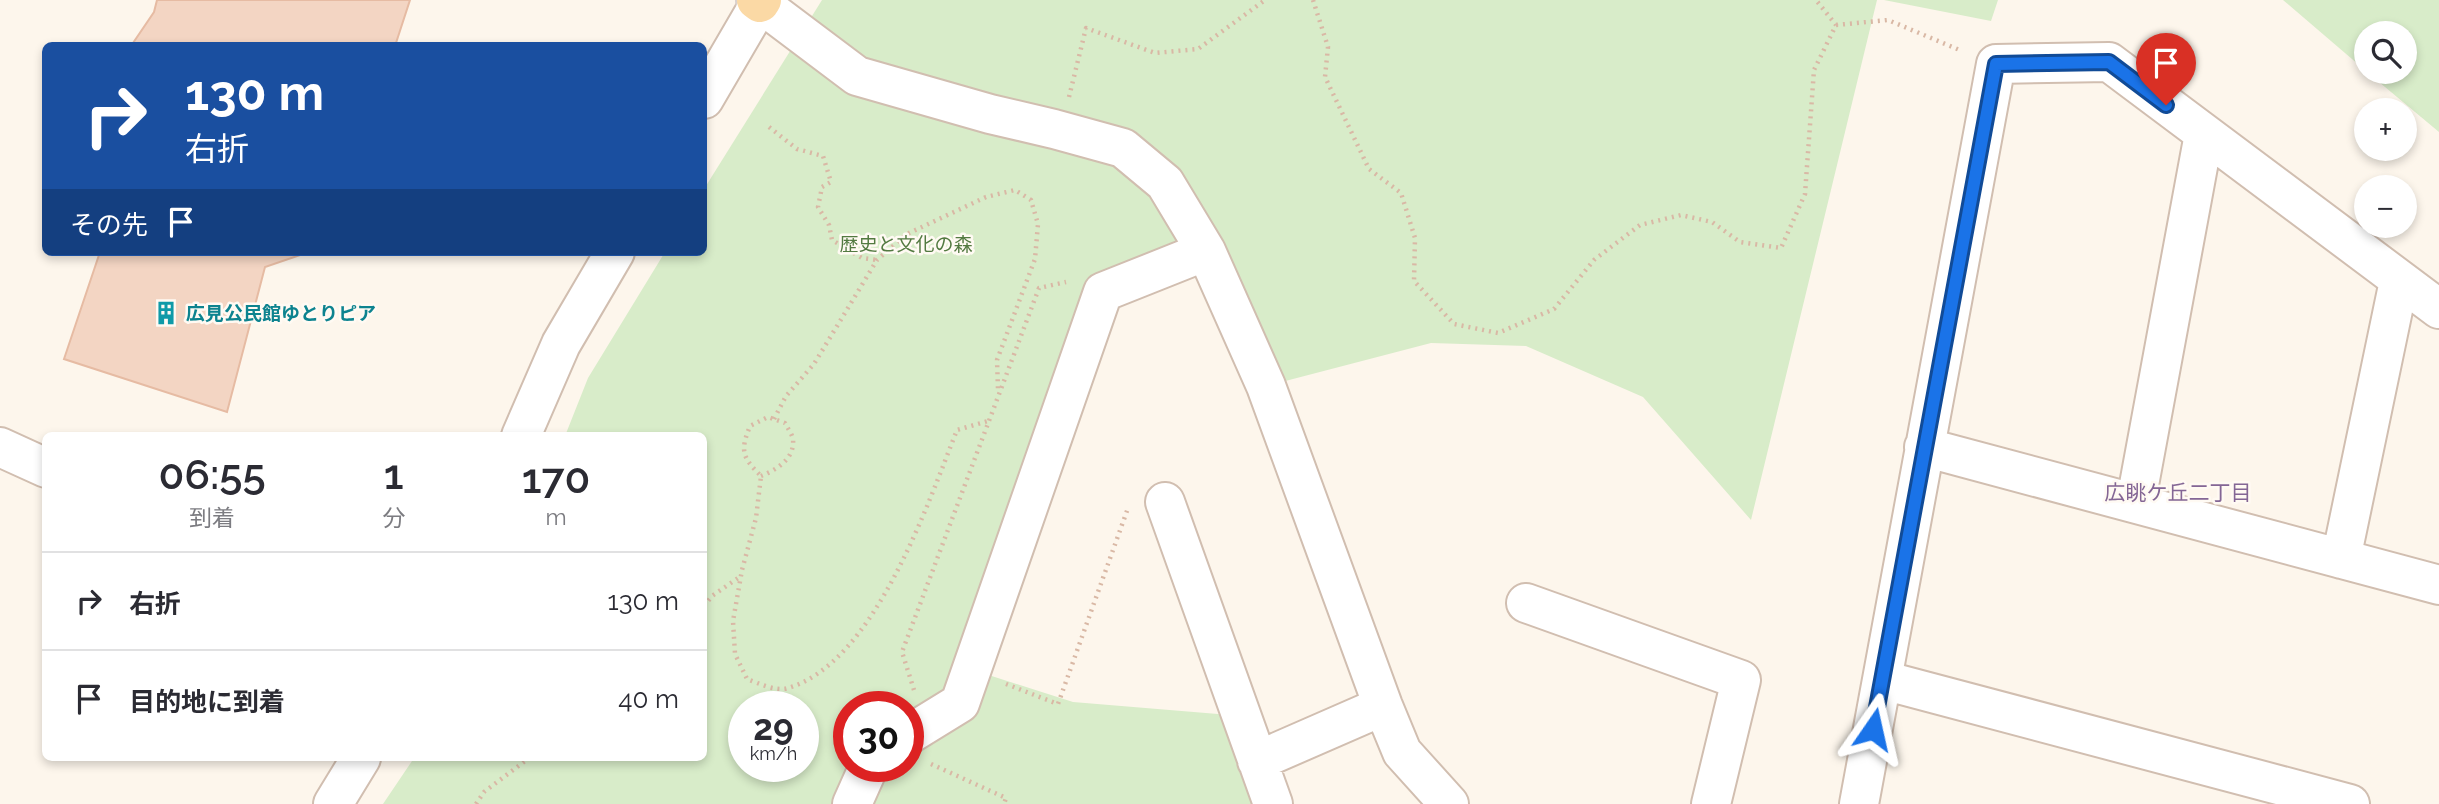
<!DOCTYPE html>
<html lang="ja">
<meta charset="utf-8">
<style>
body{margin:0;font-family:Raleway,"Noto Sans JP",sans-serif;background:#f2f2f3;color:#2b2b33;height:100vh;display:flex;flex-direction:column;font-size:26px;white-space:nowrap}
*{box-sizing:border-box;margin:0}
p{font-size:23px;color:#7c7c81}
.icon{flex:none;width:38px;height:38px;fill:none;stroke:currentColor;stroke-width:2;stroke-linecap:round;stroke-linejoin:round}
.map{position:relative;flex:1;overflow:hidden}
.sheet{position:absolute;left:42px;top:432px;width:665px;height:329px;display:flex;flex-direction:column;background:#fff;border-radius:10px;box-shadow:0 4px 10px #0003}
.sheet>*{flex:none}
.top-card{position:absolute;left:42px;top:42px;width:665px;height:214px;border-radius:10px;box-shadow:0 4px 10px #0003;background:#1a4fa0;color:#fff;overflow:hidden}
.buttons{position:absolute;left:2354px;top:21px;display:grid;gap:14px}
.buttons a{display:grid;place-items:center;width:63px;height:63px;border-radius:50%;background:#fff;box-shadow:0 4px 10px #0003;font-size:35px}
.speed{position:absolute;left:728px;top:691px;display:flex;gap:14px;font-size:35px;font-weight:700;text-align:center}
.speed>*{display:grid;place-content:center;width:91px;height:91px;border-radius:50%;background:#fff;box-shadow:0 4px 10px #0003;line-height:1}
.speed small{font-size:18px;font-weight:400}
.speed .limit{border:10px solid #d22;background:#fff;color:#111}
.pin{position:absolute;display:grid;place-items:center;width:60px;height:60px;color:#fff;margin:-72px -30px;border-radius:50% 50% 50% 0;rotate:-45deg;box-shadow:0 0 7px #0007}
.pin .icon{rotate:45deg}
.me{position:absolute;width:77px;margin:-38px;rotate:11deg;stroke-linejoin:round;filter:drop-shadow(0 0 5px #0008)}
.turn{display:flex;align-items:center;gap:24px;height:147px;padding:0 28px;font-size:32px}
.turn .icon{width:91px;height:91px;stroke-width:2.5}
.turn b{display:block;font-size:49px;line-height:60px}
.then{display:flex;align-items:center;height:66px;padding:0 28px;background:#0003;gap:14px;font-size:26px}
.eta{display:flex;justify-content:space-evenly;align-items:center;height:119px;text-align:center}
.eta b{font-size:42px;font-weight:600;line-height:49px}
ul{padding:0;list-style:none}
li{display:flex;align-items:center;gap:21px;height:98px;padding:0 28px;border-top:2px solid #e1e1e2}
li div{flex:1}
li b{display:block;font-size:26px}
li em{font-style:normal}
.map>svg:first-child{display:block}
.green{fill:#d8ecc9;fill-rule:evenodd}
.building{fill:#f3d5c3;stroke:#e6bba3;stroke-width:2}
.lines{fill:none;stroke-linecap:round;stroke-linejoin:round}
.minor-casing{stroke:#d1beb0;stroke-width:42}
.major-casing{stroke:#dad1cd;stroke-width:42}
.path{stroke:#d9b8a5;stroke-width:4.5;stroke-dasharray:2 5;stroke-linecap:butt}
.minor{stroke:#fff;stroke-width:38}
.major{stroke:#fbd9a5;stroke-width:38}
.route-casing{stroke:#114b97;stroke-width:18}
.route{stroke:#1a73e8;stroke-width:12}
.labels{text-anchor:middle;dominant-baseline:central;stroke-width:5;stroke-linejoin:round;paint-order:stroke}
.park-label{font-size:19px;fill:#537a41;stroke:#fffaf3}
.culture-label{font-size:19px;font-weight:bold;fill:#0d838f;stroke:#fffaf3;text-anchor:start}
.neighbourhood-label{font-size:21px;fill:#846695;stroke:#fffaf3}
</style>
<div class="map">
<svg width="2439" height="804" viewBox="0 0 2439 804">
<rect width="100%" height="100%" fill="#fdf6ec"/>
<path class="green" d="M822,0H1877L1751,520L1643,397L1526,346L1431,343L1266,386L1206,251L1103,292L970,669L1073,702L1242,716L1273,804H383L414,758H704V436H565L588,378L665,252H704V189ZM744,707H803V766H744ZM849,707H908V766H849Z
M1884,0H1998L1991,21Z
M2283,0H2439V132L2367,72H2404V33H2366V71Z"/>
<path class="building" d="M157,0H410L395,46H131L154,12Z
M100,252H309L265,267L227,412L64,359Z"/>
<g class="lines">
<g class="minor-casing">
<path id="minor" d="M704,99L760,3L857,76L990,114L1054,129L1123,148L1165,183L1206,251L1266,386L1383,706L1402,752L1449,804
M521,436L561,344L615,252
M0,447L46,468
M1924,447L2439,585
M2136,501L2204,134
M1165,502L1273,804
M2341,559L2399,281
M1526,603L1741,680L1711,804
M1883,680L2350,804
M908,735L960,703L1103,292L1206,251
M1257,761L1383,706
M333,804L361,758
M852,804L869,766
M1859,804L1996,64L2109,62L2439,309"/>
</g>
<g class="major-casing">
<path id="major" d="M756,0L760,3L762,0"/>
</g>
<path class="path" d="M1313,0L1328,47L1325,77L1369,169L1401,193L1415,238L1414,281L1454,324L1498,333L1554,309L1594,260L1640,225L1681,215L1712,222L1740,242L1781,248L1805,194L1814,70L1836,25L1816,0
M1836,25L1888,20L1962,51
M1069,97L1086,28L1155,53L1198,49L1265,0
M769,127L797,149L823,156L831,182L822,187L818,207L829,225L832,240L862,258L877,260
M774,419L786,396L814,364L877,260L907,234L986,197L1015,190L1031,200L1038,224L1035,259L997,360L998,389
M761,476C776,470 795,459 793,439C792,434 787,427 785,423L768,417L750,426C740,451 742,457 761,476L756,518L742,570L733,621L735,654L747,679C758,683 776,692 788,688C874,663 927,506 957,430L988,421
M704,606L712,596L741,576
M1006,684L1058,704L1128,508
M914,690L902,652L1039,288L1066,282
M931,764L1006,798L1004,804
M476,804L484,792L529,758"/>
<use href="#minor" class="minor"/>
<use href="#major" class="major"/>
</g>
<g class="lines">
<g class="route-casing">
<path id="route" d="M1873,729L1996,64L2109,62L2166,105"/>
</g>
<use href="#route" class="route"/>
</g>
<defs>
<g id="building-bare" transform="scale(1.89)"><path d="M-4-6H4V6H1V3H-1V6H-4ZM-2.5-4.3h1.7v1.8h-1.7ZM.8-4.3h1.7v1.8H.8ZM-2.5-1h1.7V.8h-1.7ZM.8-1h1.7V.8H.8Z" fill="#0f9aa8" stroke="#fffaf3" stroke-width="2.5" paint-order="stroke"/></g>
</defs>
<g fill-rule="evenodd">
<use href="#building-bare" x="166" y="313"/>
</g>
<g class="labels">
<g class="park-label">
<text x="906" y="244">歴史と文化の森</text>
</g>
<g class="culture-label">
<text x="186" y="313">広見公民館ゆとりピア</text>
</g>
<g class="neighbourhood-label">
<text x="2178" y="492">広眺ケ丘二丁目</text>
</g>
</g>
</svg>
<div class="buttons">
<a><svg class="icon" aria-label="search" viewBox="0 0 24 24"><circle cx="10" cy="10" r="6"/><path d="M15 15l6 6"/></svg></a>
<a>+</a>
<a>−</a>
</div>
<div class="speed"><div>29<small>km/h</small></div><div class="limit">30</div></div>
<div class="pin" style="left:2166px;top:105px;background:#d93025"><svg class="icon" aria-label="arrive" viewBox="0 0 24 24"><path d="M6 21V4h12l-3 4 3 4H6"/></svg></div>
<svg class="me" style="left:1873px;top:729px" viewBox="-20 -20 40 40"><path d="M0-17L14 15 0 8-14 15z" fill="#1a73e8" stroke="#fff" stroke-width="4"/></svg>
<div class="top-card">
<div class="turn"><svg class="icon" aria-label="right" viewBox="0 0 24 24"><path d="M7 20v-9h11M14 6l5 5-5 5"/></svg><div><b>130 m</b>右折</div></div>
<div class="then">その先<svg class="icon" aria-label="arrive" viewBox="0 0 24 24"><path d="M6 21V4h12l-3 4 3 4H6"/></svg></div>
</div>
<section class="sheet">
<div class="eta">
<div><b>06:55</b><p>到着</p></div>
<div><b>1</b><p>分</p></div>
<div><b>170</b><p>m</p></div>
</div>
<ul>
<li><svg class="icon" aria-label="right" viewBox="0 0 24 24"><path d="M7 20v-9h11M14 6l5 5-5 5"/></svg><div><b>右折</b></div><em>130 m</em></li>
<li><svg class="icon" aria-label="arrive" viewBox="0 0 24 24"><path d="M6 21V4h12l-3 4 3 4H6"/></svg><div><b>目的地に到着</b></div><em>40 m</em></li>
</ul>
</section>
</div>
